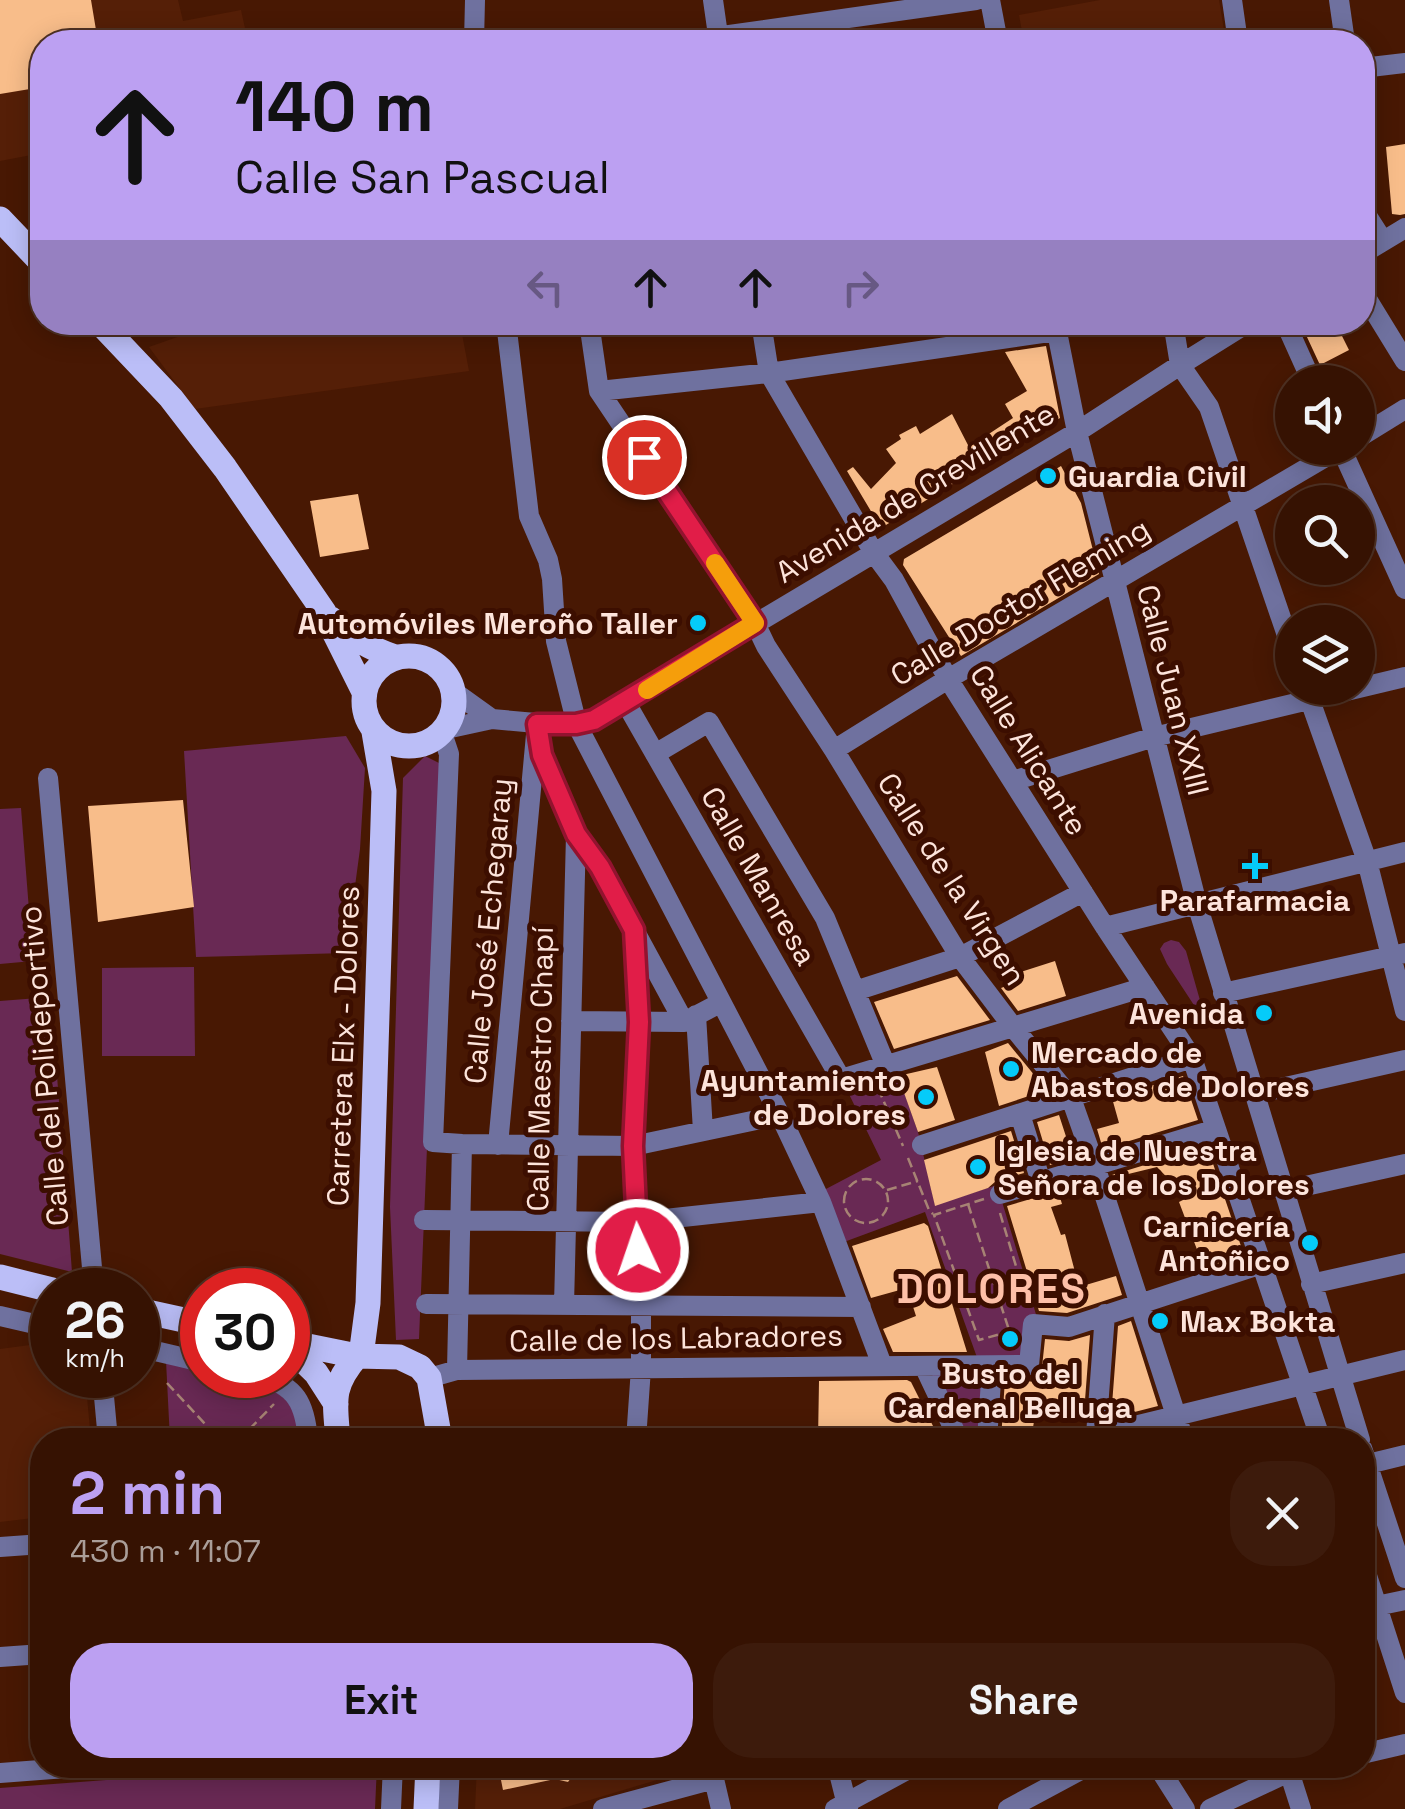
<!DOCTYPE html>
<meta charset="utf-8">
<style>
body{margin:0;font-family:"Space Grotesk",sans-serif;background:#3d1b0c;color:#f1f3f6;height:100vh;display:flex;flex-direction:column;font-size:38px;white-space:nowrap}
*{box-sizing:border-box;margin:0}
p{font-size:32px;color:#aa9e99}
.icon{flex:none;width:55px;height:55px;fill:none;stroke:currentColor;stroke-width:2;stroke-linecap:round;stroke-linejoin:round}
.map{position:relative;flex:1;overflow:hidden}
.details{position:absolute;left:30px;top:1428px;width:1345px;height:350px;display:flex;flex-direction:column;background:#361202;border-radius:40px;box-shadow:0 5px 25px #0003,0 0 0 2px #503224}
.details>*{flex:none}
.top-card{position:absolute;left:30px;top:30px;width:1345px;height:305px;border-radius:40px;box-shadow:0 5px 25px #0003,0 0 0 2px #503224;background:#bca0f2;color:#111;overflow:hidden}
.fabs{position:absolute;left:1275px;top:365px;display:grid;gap:20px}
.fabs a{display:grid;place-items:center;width:100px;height:100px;border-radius:50%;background:#361202;box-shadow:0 5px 25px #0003,0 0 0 2px #503224;font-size:50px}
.speed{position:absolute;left:30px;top:1268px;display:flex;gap:20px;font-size:50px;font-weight:700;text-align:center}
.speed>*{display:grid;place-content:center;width:130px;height:130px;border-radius:50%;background:#361202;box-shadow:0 5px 25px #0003,0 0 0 2px #503224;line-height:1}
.speed small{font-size:25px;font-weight:400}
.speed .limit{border:15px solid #d22;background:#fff;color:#111}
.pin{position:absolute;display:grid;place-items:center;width:85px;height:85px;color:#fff;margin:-42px;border:5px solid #fff;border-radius:50%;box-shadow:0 2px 10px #0007}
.me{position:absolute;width:110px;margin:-55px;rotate:357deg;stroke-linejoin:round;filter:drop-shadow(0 0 8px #0008)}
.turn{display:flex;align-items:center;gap:35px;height:210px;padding:0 40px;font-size:45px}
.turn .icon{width:130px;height:130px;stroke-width:2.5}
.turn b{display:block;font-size:70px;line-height:85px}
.lanes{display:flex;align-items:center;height:95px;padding:0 40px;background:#0003;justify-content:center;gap:50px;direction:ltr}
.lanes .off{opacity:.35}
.round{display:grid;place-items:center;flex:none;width:105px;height:105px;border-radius:40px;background:#3d1b0c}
.head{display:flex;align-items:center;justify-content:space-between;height:170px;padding:0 40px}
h1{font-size:60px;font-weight:600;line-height:75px;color:#bca0f2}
.primary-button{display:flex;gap:20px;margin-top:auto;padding:20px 40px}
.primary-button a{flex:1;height:115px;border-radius:40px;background:#bca0f2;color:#111;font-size:40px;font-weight:600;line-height:115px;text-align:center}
.primary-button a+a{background:#3d1b0c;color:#f1f3f6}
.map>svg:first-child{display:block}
.built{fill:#551f07}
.green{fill:#692954}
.building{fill:#f8bd8a}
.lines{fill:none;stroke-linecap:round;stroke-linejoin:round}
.path{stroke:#a78374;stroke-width:2.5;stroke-dasharray:10 5;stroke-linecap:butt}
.minor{stroke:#6f719f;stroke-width:20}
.major{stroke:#bbbef7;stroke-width:25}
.route-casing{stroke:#92132f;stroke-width:25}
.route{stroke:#e11d48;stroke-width:18}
.slow{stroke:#f59e0b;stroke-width:18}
.poi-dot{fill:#05cbf9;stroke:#3c0e00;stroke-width:4}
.labels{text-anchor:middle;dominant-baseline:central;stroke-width:10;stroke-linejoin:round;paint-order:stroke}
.poi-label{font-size:30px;font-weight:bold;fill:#fde4db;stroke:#3c0e00;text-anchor:start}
.street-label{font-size:30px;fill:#fde4db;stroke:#3c0e00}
.district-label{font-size:40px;font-weight:bold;letter-spacing:2.5px;fill:#fec0a8;stroke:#3c0e00}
</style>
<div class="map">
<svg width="1405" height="1809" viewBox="0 0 1405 1809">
<rect width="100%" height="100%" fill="#481803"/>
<path class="built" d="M0,0H178L183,21L241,10L248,42H42V153L0,161Z
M1100,0H1219L1226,42H1024L1019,15Z
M181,323H460L469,371L195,409L149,347L183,335Z
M52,1342V1375H85L91,1440H42V1517L0,1522V1349Z
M477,1765H707L560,1809H475Z"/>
<path class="green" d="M346,736L365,768L360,849L346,953L196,957L184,751Z
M425,756L443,765L419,1339L396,1340L390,1207L403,778Z
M21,808L33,961L0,964V809Z
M1171,940L1179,942L1186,951L1207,1025L1167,964L1160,949L1164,943Z
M194,967L195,1056H102V968Z
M51,997L72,1272L0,1254V1001Z
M897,1072L918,1132L935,1205L997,1185L1038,1321L1026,1362L979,1363L925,1212L844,1242L824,1190L881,1160L847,1090Z
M166,1361L202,1371V1375C231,1375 276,1381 292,1408C298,1417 298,1429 299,1440H170Z
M991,1370L986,1440H968L930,1371Z
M306,1765H377L375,1809H0V1788Z"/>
<path class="building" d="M0,0H91L98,42H42V87L0,94Z
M1405,144V214L1400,215L1392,214L1386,147Z
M1300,322H1335L1349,350L1320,365Z
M1046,346L1060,418L881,528L847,471L853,467L871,489L896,463L886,449L901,439L899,435L916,426L920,434L952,414L969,447L1013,418L1005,404L1027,391L1005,352Z
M1061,466L1081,503L1099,574L961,656L903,565L904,559Z
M358,494L369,549L320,557L310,501Z
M183,800L194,907L98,922L88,806Z
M1055,961L1066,996L1018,1011L1001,988L1014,983L1011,975Z
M957,976L990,1020L894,1049L874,1002Z
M1008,1043L1044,1087L1041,1092L999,1106L985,1052Z
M937,1067L955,1120L918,1132L898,1076Z
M1183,1076L1198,1120L1103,1149L1097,1129L1119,1123L1112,1098Z
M1059,1115L1073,1158L1050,1165L1037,1122Z
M1011,1131L1024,1173L996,1181L988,1188L935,1206L924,1160Z
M1207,1146L1244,1255L1204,1268L1179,1202L1187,1198L1157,1167L1116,1177L1112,1175Z
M1058,1191L1062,1204L1051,1207L1061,1235L1065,1234L1079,1287L1116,1276L1122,1295L1067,1313L1039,1311L1007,1206Z
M924,1223L928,1226L967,1352H893L883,1329L916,1316L907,1288L871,1298L852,1246Z
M1131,1321L1158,1406L1111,1418L1118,1326Z
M1090,1335L1085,1400L1067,1397L1063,1413L1036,1409L1031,1440H1001L1005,1379L1035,1382L1042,1367L1045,1339L1069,1341Z
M907,1380L911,1382L940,1440H818L819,1381Z
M522,1765H581L568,1782L555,1779L503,1790L499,1770Z"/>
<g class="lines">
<path class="path" d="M878,1088L903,1146
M908,1158L929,1210L933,1214
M844 1201a22 22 0 1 1 44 0a22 22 0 1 1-44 0Z
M887,1190L918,1181
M984,1199L934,1215L979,1340L1015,1330
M968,1204L1009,1330
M1000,1213L1028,1306
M167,1383L220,1440
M239,1440L274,1404"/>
<path class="minor" d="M713,0L719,42
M990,0L998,42
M1232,0L1238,42
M1339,0L1345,42
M474,42L475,0
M679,42L976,0
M1362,68L1405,63
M1362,183L1367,216L1383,241
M1362,254L1405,228
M1362,291L1405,361
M506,322L529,516L548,560L552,579L556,641L577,725L780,1115L821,1202L882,1365
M589,322L599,391L755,623L766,646L834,750L960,957L1013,1027L1071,1098L1095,1166L1184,1440
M761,322L769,373L874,553L894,580L948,679L1105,927L1192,1058L1321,1440
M1055,322L1077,432L1197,904L1360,1440
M1173,322L1180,365L1209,407L1292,650
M1285,322L1312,382
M599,391L769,373L1056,331
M1358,438L1405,409
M1341,448L1405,589
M1306,689L1367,861L1405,1011
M453,691L492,719
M626,703L841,1079L1145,987
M446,729L492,719L558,725L594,720L1077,432L1180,365L1249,322
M442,733L449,754L433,1142L462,1144L633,1146L780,1115
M540,740L542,755L576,835L600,867L684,1022
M834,750L948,679L1341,448
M655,754L709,722L825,918L886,1066
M48,778L94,1290
M1013,781L1154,737L1405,677
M1105,927L1405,852
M634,930L639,1022L633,1146L641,1306V1368L636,1440
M855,991L960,957L1083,892
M1223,993L1405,953
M696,1015L703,1131
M571,1021L684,1022L720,1003
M1254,1094L1405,1060
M1020,1114L1041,1182
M498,1145L537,724
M922,1145L1192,1058
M1283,1191L1405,1164
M1000,1194L1216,1129
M424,1220L637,1222L821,1202
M1311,1284L1405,1263
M426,1304L861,1307
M564,1305L576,835
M0,1316L52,1328
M138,1347L202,1362
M924,1366L959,1440
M457,1370L462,1144
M102,1375L108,1440
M259,1375C296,1386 305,1403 308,1440
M429,1378L457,1370L1029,1365L1033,1324L1069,1327L1262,1264
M1096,1435L1105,1314
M987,1440L992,1366
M1077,1440L1405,1360
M1362,1448L1405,1578
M1368,1464L1405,1455
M0,1547L42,1544
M1362,1560L1405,1693
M1362,1609L1405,1600
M0,1657L42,1654
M1362,1754L1405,1744
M837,1765L848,1809
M1157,1765L1185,1809
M1287,1765L1301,1809
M0,1773L106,1765
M391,1809L393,1765
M448,1809L450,1765
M603,1809L714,1779L721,1809
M835,1809L916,1765
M1008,1809L1090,1765
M1210,1809L1289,1772L1318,1765"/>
<path class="major" d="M0,219L42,263
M99,322L171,398L225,468L324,612L364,692
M331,619C351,637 369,648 395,657
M364 701a45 45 0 1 1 90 0a45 45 0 1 1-90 0Z
M0,1277L52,1290
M138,1310L202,1324
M288,1342L357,1356
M288,1346L316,1373L336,1404
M361,1356L368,1303L384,791L374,732
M338,1440C335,1402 330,1387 357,1356L399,1357L420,1367L429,1378L440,1440
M426,1809L428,1765"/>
</g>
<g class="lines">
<g class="route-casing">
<path id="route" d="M638,1250L633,1146L639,1022L634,930L600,867L576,834L542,755L537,724H576L594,720L755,623L644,457"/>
</g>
<use href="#route" class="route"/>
<path class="slow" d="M647,690L755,623L715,563"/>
</g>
<g class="poi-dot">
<circle cx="1048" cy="476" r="10"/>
<circle cx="698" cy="623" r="10"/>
<path d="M1250 851h10v10h10v10h-10v10h-10v-10h-10v-10h10z"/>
<circle cx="1264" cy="1013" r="10"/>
<circle cx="1011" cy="1069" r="10"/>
<circle cx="926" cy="1097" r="10"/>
<circle cx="978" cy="1167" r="10"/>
<circle cx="1310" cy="1243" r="10"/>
<circle cx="1160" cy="1321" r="10"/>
<circle cx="1010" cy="1339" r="10"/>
</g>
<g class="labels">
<g class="poi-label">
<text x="1068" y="476">Guardia Civil</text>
<text x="678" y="623" text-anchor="end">Automóviles Meroño Taller</text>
<text x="1255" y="900" text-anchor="middle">Parafarmacia</text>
<text x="1244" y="1013" text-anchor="end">Avenida</text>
<text x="1031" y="1052">Mercado de<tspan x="1031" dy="34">Abastos de Dolores</tspan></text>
<text x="906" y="1080" text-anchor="end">Ayuntamiento<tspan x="906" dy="34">de Dolores</tspan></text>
<text x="998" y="1150">Iglesia de Nuestra<tspan x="998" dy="34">Señora de los Dolores</tspan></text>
<text x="1290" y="1226" text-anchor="end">Carnicería<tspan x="1290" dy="34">Antoñico</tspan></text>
<text x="1180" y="1321">Max Bokta</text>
<text x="1010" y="1373" text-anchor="middle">Busto del<tspan x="1010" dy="34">Cardenal Belluga</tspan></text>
</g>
<g class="street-label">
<text transform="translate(915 493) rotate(-31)">Avenida de Crevillente</text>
<text transform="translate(1020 602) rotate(-31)">Calle Doctor Fleming</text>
<text transform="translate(1173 690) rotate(76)">Calle Juan XXIII</text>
<text transform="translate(1029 750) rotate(58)">Calle Alicante</text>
<text transform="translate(759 876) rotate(60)">Calle Manresa</text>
<text transform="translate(952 879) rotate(57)">Calle de la Virgen</text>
<text transform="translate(488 931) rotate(-85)">Calle José Echegaray</text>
<text transform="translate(343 1046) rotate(-88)">Carretera Elx - Dolores</text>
<text transform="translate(44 1066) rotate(-95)">Calle del Polideportivo</text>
<text transform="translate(540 1069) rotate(-89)">Calle Maestro Chapí</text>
<text transform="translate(676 1338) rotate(-1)">Calle de los Labradores</text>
</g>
<g class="district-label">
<text x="992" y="1289">DOLORES</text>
</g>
</g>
</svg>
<div class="fabs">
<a><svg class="icon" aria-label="sound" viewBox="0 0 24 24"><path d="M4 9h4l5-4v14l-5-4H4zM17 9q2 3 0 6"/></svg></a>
<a><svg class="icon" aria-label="search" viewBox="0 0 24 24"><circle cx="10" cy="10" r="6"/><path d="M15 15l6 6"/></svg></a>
<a><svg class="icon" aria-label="layers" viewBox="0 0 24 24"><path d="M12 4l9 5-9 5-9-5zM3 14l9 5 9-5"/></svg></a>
</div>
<div class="speed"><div>26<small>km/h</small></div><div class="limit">30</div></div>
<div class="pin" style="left:644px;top:457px;background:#d93025"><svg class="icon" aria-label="arrive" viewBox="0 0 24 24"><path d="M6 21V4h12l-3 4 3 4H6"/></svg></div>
<svg class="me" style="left:638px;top:1250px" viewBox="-20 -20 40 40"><circle r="17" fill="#e11d48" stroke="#fff" stroke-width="3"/><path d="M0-11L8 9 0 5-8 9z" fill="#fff"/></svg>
<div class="top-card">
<div class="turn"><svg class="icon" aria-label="ahead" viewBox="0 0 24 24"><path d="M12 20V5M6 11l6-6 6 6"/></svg><div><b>140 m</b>Calle San Pascual</div></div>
<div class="lanes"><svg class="icon off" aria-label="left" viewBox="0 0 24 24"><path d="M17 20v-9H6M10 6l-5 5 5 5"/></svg><svg class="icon" aria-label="ahead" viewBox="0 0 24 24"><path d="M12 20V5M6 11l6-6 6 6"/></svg><svg class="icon" aria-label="ahead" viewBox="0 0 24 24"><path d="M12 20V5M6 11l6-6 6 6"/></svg><svg class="icon off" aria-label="right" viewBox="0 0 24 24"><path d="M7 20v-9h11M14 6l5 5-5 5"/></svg></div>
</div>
<section class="details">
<div class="head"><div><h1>2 min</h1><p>430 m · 11:07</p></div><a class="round"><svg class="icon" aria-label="close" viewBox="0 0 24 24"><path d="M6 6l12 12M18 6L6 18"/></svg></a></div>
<div class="primary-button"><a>Exit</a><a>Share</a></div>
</section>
</div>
